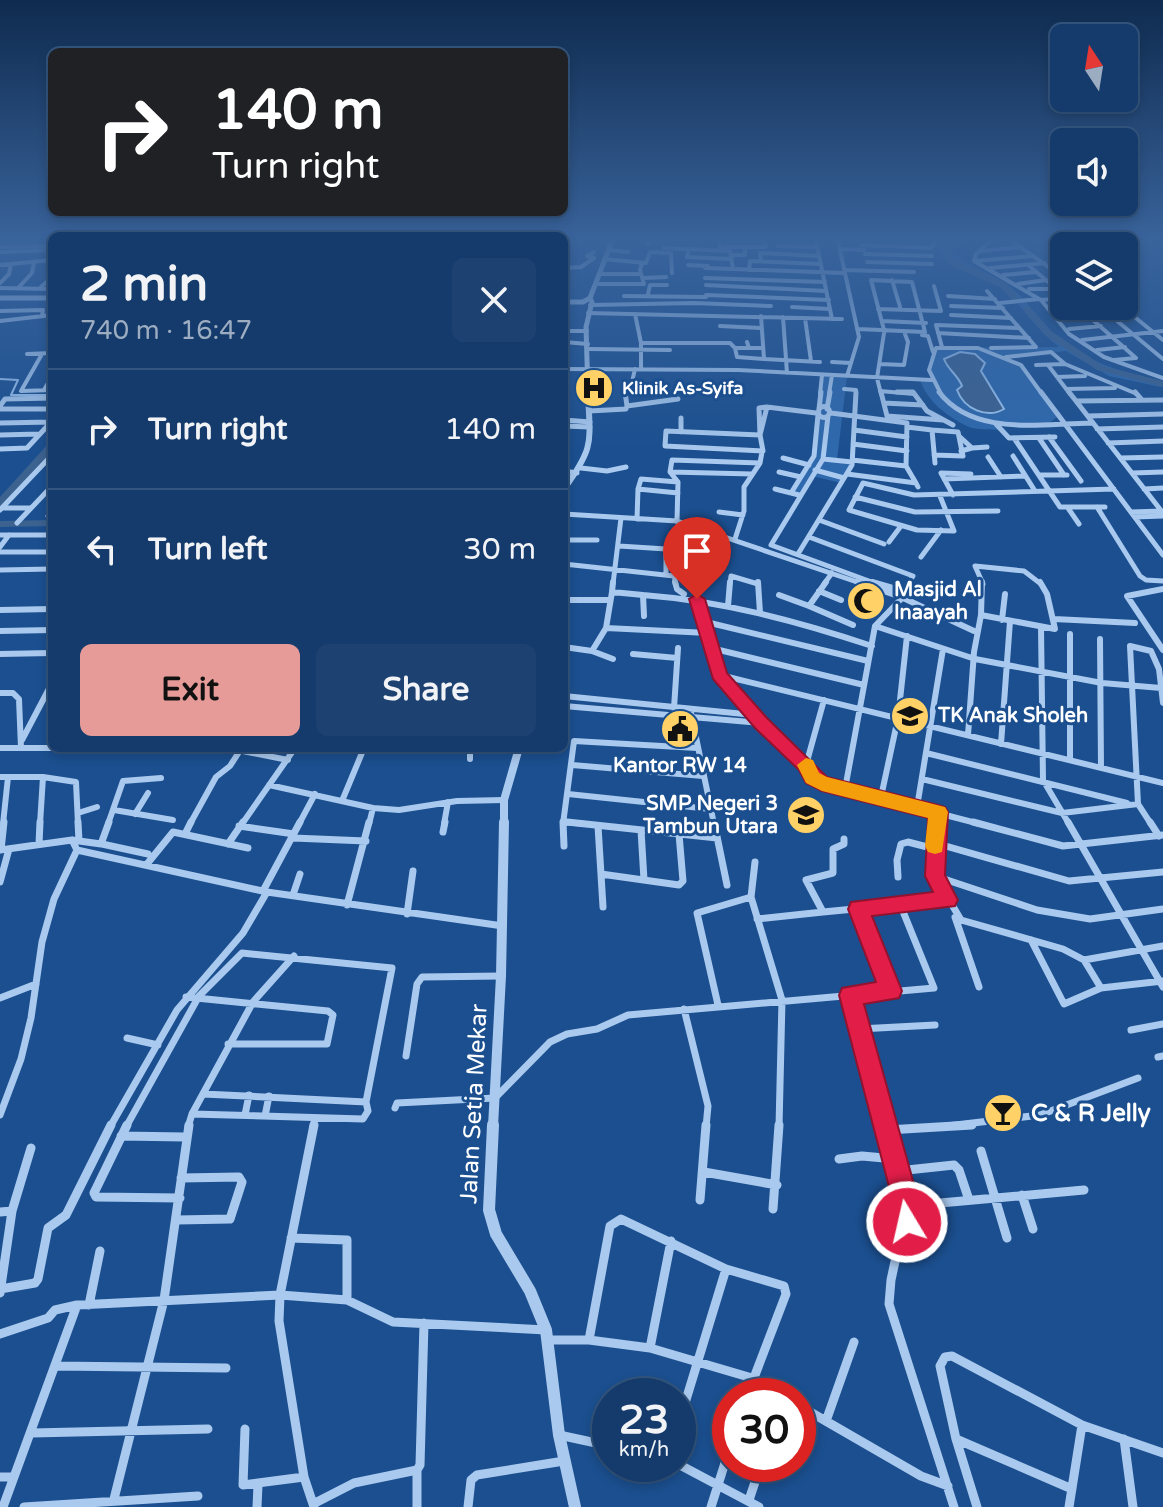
<!DOCTYPE html>
<meta charset="utf-8">
<style>
body{margin:0;font-family:"Varela Round",sans-serif;background:#1d4271;color:#f1f3f6;height:100vh;display:flex;flex-direction:column;font-size:30px;white-space:nowrap}
*{box-sizing:border-box;margin:0}
p{font-size:26px;color:#9dadc1}
.icon{flex:none;width:44px;height:44px;fill:none;stroke:currentColor;stroke-width:2;stroke-linecap:round;stroke-linejoin:round}
.map{position:relative;flex:1;overflow:hidden}
.panel{position:absolute;left:48px;top:232px;width:520px;height:520px;display:flex;flex-direction:column;background:#143b6b;border-radius:12px;box-shadow:0 4px 12px #0003,0 0 0 2px #33557e}
.panel>*{flex:none}
.top-card{position:absolute;left:48px;top:48px;width:520px;height:168px;border-radius:12px;box-shadow:0 4px 12px #0003,0 0 0 2px #33557e;background:#202124;color:#fff;overflow:hidden}
.needle{width:52px;rotate:348deg}
.buttons{position:absolute;left:1050px;top:24px;display:grid;gap:16px}
.buttons a{display:grid;place-items:center;width:88px;height:88px;border-radius:12px;background:#143b6b;box-shadow:0 4px 12px #0003,0 0 0 2px #33557e;font-size:40px}
.speed{position:absolute;left:592px;top:1378px;display:flex;gap:16px;font-size:40px;font-weight:700;text-align:center}
.speed>*{display:grid;place-content:center;width:104px;height:104px;border-radius:50%;background:#143b6b;box-shadow:0 4px 12px #0003,0 0 0 2px #33557e;line-height:1}
.speed small{font-size:20px;font-weight:400}
.speed .limit{border:12px solid #d22;background:#fff;color:#111}
.pin{position:absolute;display:grid;place-items:center;width:68px;height:68px;color:#fff;margin:-82px -34px;border-radius:50% 50% 50% 0;rotate:-45deg;box-shadow:0 0 8px #0007}
.pin .icon{rotate:45deg}
.me{position:absolute;width:88px;margin:-44px;rotate:351deg;stroke-linejoin:round;filter:drop-shadow(0 0 6px #0008)}
.turn{display:flex;align-items:center;gap:28px;height:168px;padding:0 32px;font-size:36px}
.turn .icon{width:104px;height:104px;stroke-width:2.5}
.turn b{display:block;font-size:56px;line-height:68px}
.round{display:grid;place-items:center;flex:none;width:84px;height:84px;border-radius:12px;background:#1d4271}
.headline{display:flex;align-items:center;justify-content:space-between;height:136px;padding:0 32px}
h1{font-size:48px;font-weight:700;line-height:60px}
.primary-button{display:flex;gap:16px;margin-top:auto;padding:16px 32px}
.primary-button a{flex:1;height:92px;border-radius:12px;background:#e69b98;color:#111;font-size:32px;font-weight:700;line-height:92px;text-align:center}
.primary-button a+a{background:#1d4271;color:#f1f3f6}
ul{padding:0;list-style:none}
li{display:flex;align-items:center;gap:24px;height:120px;padding:0 32px;border-top:2px solid #33557e}
li div{flex:1}
li b{display:block;font-size:30px}
li em{font-style:normal}
.map>svg:first-child{display:block}
.green{fill:#2e69ad;fill-rule:evenodd}
.water{fill:#3c6290;stroke:#9cc4f0;stroke-width:2}
.lines{fill:none;stroke-linecap:round;stroke-linejoin:round}
.stream{stroke:#9cc4f0;stroke-width:2}
.river{fill:#3c6290;fill-rule:evenodd}
.minor-far4{stroke:#a9c9ee;stroke-width:4}
.minor-far3{stroke:#a9c9ee;stroke-width:5}
.minor-far2{stroke:#a9c9ee;stroke-width:6}
.minor-far1{stroke:#a9c9ee;stroke-width:7}
.minor{stroke:#a9c9ee;stroke-width:9}
.tertiary-far4{stroke:#a9c9ee;stroke-width:5}
.tertiary-far3{stroke:#a9c9ee;stroke-width:6}
.tertiary-far2{stroke:#a9c9ee;stroke-width:8}
.tertiary-far1{stroke:#a9c9ee;stroke-width:10}
.tertiary{stroke:#a9c9ee;stroke-width:12}
.route{fill:#e11d48;stroke:#92132f;stroke-width:2}
.slow{fill:#f59e0b}
.labels{text-anchor:middle;dominant-baseline:central;stroke-width:6;stroke-linejoin:round;paint-order:stroke}
.far-poi-label{font-size:18px;font-weight:bold;fill:#fff;stroke:#1b4f8f;text-anchor:start}
.poi-label{font-size:20px;font-weight:bold;fill:#fff;stroke:#1b4f8f;text-anchor:start}
.near-street-label{font-size:24px;fill:#fff;stroke:#1b4f8f}
.near-poi-label{font-size:24px;font-weight:bold;fill:#fff;stroke:#1b4f8f;text-anchor:start}
</style>
<div class="map">
<svg width="1163" height="1507" viewBox="0 0 1163 1507">
<rect width="100%" height="100%" fill="#1b4f8f"/>
<path class="green" d="M947,241H969L950,251C968,267 990,272 1009,286C1026,299 1036,316 1051,331C1083,362 1121,372 1163,382L1161,387L1109,376L1066,351L1008,358L1021,365L1061,414L1049,423L997,424L1001,430C991,429 977,430 969,427C949,418 926,401 920,379H930V357L936,348L1059,347C1037,330 1023,307 1003,289C982,271 949,274 936,247ZM960,352L981,357L984,380L1002,404L988,414L971,407L958,376L944,362Z
M822,375L847,376L837,460L852,462L841,483L812,476L799,495L791,493L814,456Z"/>
<path class="water" d="M960,352L975,354L985,363L981,371L1004,409C987,419 964,409 957,390L962,386C958,375 948,370 944,359Z"/>
<g class="lines">
<path class="stream" d="M0,379L18,380L11,395H52"/>
<path class="river" d="M952,241H962L947,249L956,261L1006,283L1018,296V300H1012L1000,287L950,265L939,248Z
M1024,307H1030L1051,331L1103,366L1163,381V387L1097,370L1045,335L1024,311Z
M52,443V452L4,505L0,506V497L48,444Z
M52,520V526L0,527V521Z"/>
<path class="minor-far4" d="M647,241L648,244
M719,241L720,247H766L764,241
M816,241L832,319
M838,241L859,337L847,376
M990,241L976,254L974,261L1041,300L1069,334L1104,357L1163,378
M1012,241L1064,278
M1094,241L1095,246
M862,245L931,248L936,241
M778,246L818,247
M0,247L52,246
M664,248L730,251L733,269
M689,249L687,257L732,259
M840,249L864,250
M608,250L628,252
M980,251L1020,247
M0,252L52,250
M865,254L932,256
M731,255H745V248
M604,259L646,263L650,252L671,253L672,273
M761,261L760,253L819,256
M975,261L1032,256
M867,262L932,264
M0,265L52,260
M688,265L708,266
M1028,265L1064,295
M564,268L581,267L594,258L587,256L594,252
M705,268L845,273
M990,268L1045,263
M749,270L750,261L821,264
M844,270L914,272
M601,274H641
M1003,275L1036,272
M644,278L666,277
M705,278L825,282
M892,280L901,310
M0,283L9,274L11,264
M599,284H644L640,270L642,263
M1018,284L1046,280
M706,285L826,291
M0,288L52,289
M18,288L32,273L34,262
M40,288L52,277
M1029,289H1057
M987,291L1036,347L991,348
M648,294L650,285H667
M706,295L829,300
M624,296L706,297
M948,296L995,299
M1041,300L1064,298
M1000,303L1039,299
M590,305L694,303L771,306
M951,306L1003,308
M1077,306L1136,358L1114,360
M1099,306L1163,359
M1121,306L1163,340
M792,307L830,309
M878,309L941,311L934,286
M1054,309L1078,307
M0,311L43,310L42,316
M588,313L842,319
M635,314L641,343V369
M951,315L1011,318
M761,316L764,359L820,362
M783,317L787,373
M805,318L811,361
M1061,319L1089,317
M0,321L52,315
M882,321L926,323
M720,326L761,328
M858,329L925,332L912,282L871,280L884,330
M1069,329L1101,326
M564,331H587
M938,333L1029,338
M922,335L928,336L933,352
M1082,340L1163,331
M564,342L588,344
M747,342L749,348H763
M641,343H730L735,348H749
M942,347L936,325L1019,328
M735,348L737,357L764,359
M589,349L670,350
M1097,350L1125,347
M27,354L52,353
M42,354L21,391L52,390
M1006,357L1051,352L1065,364
M832,362L851,363
M880,364L904,365L908,342L905,334
M1036,365L1065,364L1137,394
M1048,365L1070,394
M564,369L738,370L931,380
M1057,377L1085,376
M632,382L635,369
M625,387L626,394
M844,389L856,390V394
M1066,389L1115,388
M44,390L52,376
M880,391L914,394
M820,394L822,375
M829,394L832,375
M881,394L877,378L884,333
M941,394L929,370L936,348H978L1021,365L1042,394"/>
<path class="minor-far3" d="M625,392L627,406
M881,392L887,416L943,420
M897,392H913L927,411L953,425
M939,392C968,430 1022,426 1065,424
M1041,392L1065,424
M1069,392L1163,513
M1135,392L1142,400
M1076,401L1163,400
M884,403L923,405
M0,406L5,399L52,398
M818.5 412a5.5 5.5 0 1 1 11 0a5.5 5.5 0 1 1-11 0Z
M767,407L816,413
M0,409H52
M819,409L821,392
M827,409L830,392
M589,411L626,409L627,406L678,399
M831,413L907,423L906,466L916,483
M828,416L823,459L771,545L877,584
M1088,416L1163,414
M681,418V432
M564,420L590,422
M0,423L51,422
M996,424L1009,438L1055,437
M1065,424L1163,555
M1065,424L1093,423
M564,426L590,427
M907,427L932,430L935,463
M1097,429L1163,427
M854,430L907,437
M932,430L958,432L963,456L934,455
M666,431L760,435L763,451L665,446Z
M0,435L39,434
M760,435L759,408L767,407
M760,435L767,407
M960,437L972,448L961,451
M1049,437L1081,481
M1014,438L1060,507H1105
M1039,438L1064,475
M1108,443L1163,441
M853,444L907,451
M972,448L987,447
M0,449L27,448L52,421
M1013,456L1035,491
M988,457L1001,477
M783,458L809,465
M1120,458L1163,457
M823,459L852,462
M852,460L906,466
M581,468L607,471L626,467
M815,470L844,478
M564,471L577,473
M670,472L752,474
M779,472L801,477
M1132,473L1163,472
M847,474L916,483L918,487
M1039,475H1067
M944,479L1025,476
M638,489L641,479L678,482
M775,489L791,493
M1144,489L1163,488
M799,495L791,493L814,456L818,415
M953,495L941,473L971,474
M940,496L954,531L917,530L849,510L863,483L914,495L1114,489
M855,497L915,512L998,511
M1097,507L1140,576L1146,580L1163,581
M2,508H30
M1068,508L1079,524
M0,510L52,455
M719,512L743,515
M1131,512L1162,511
M564,514L677,521L863,584
M48,516L52,511
M1135,517L1163,516
M637,519L638,489L678,493
M819,520L884,544
M677,521L678,482L670,472L672,460L760,463
M17,523L52,486
M0,535H52
M809,537L913,576L908,584
M735,539L744,511V487L760,463L762,452
M564,540H597
M889,542L901,526
M619,546L682,550L678,522
M0,547L9,535
M666,549V575
M0,552H52
M798,554L852,465L856,392
M921,557L941,530
M564,564L674,576L676,584
M0,570L52,569
M613,584L621,518
M730,584L731,576L758,584
M824,584L832,573
M983,584L975,566L1024,571L1041,584"/>
<path class="minor-far2" d="M613,582L612,592L643,595
M675,582L677,589L684,594
M758,582L760,613
M826,582L809,606L853,625
M857,582L901,597L974,631
M872,582L903,591L909,582
M1163,589L1127,596L1163,650
M819,591L841,600
M612,592L606,628L708,633
M779,595L809,606
M697,599L719,675L761,723L806,765L813,778L822,783L980,824
M564,600H610
M728,606L730,582
M0,610L52,609
M981,615L1055,629L1047,594L1040,582
M981,615L982,582
M644,616L643,595C722,601 797,621 872,646
M1054,619L1135,623
M1002,620L1005,594
M706,622L868,661
M875,626L975,659L1102,683L1161,688
M1041,627L1043,780L1069,824
M0,631L52,630
M1070,634V760
M1100,639L1101,768
M564,647L592,651L613,659
M711,648L864,685
M592,651L606,628
M0,654L52,653
M633,654L677,658
M720,675L1163,783
M0,693H13L19,699L21,748
M564,696L754,715
M564,706L761,723
M674,708L678,648
M691,713L714,824
M968,735L974,652L981,615
M22,740L52,683
M1001,744L1010,621
M0,748H52
M92,748H188
M228,748L288,760
M470,748V759
M926,753L1127,803
M572,765L703,776
M806,765L824,700
M0,777H43L76,782L78,824
M922,779L1062,813L1138,804
M269,785L373,808L399,810L457,801L504,800
M845,789L875,626L903,597
M568,794L710,809
M881,797L898,718L907,636
M342,801L364,748
M917,807L943,649
M114,810L173,820
M78,813L97,807
M135,814L148,793
M563,822L586,824
M3,824L8,777
M40,824L43,777
M108,824L123,781L161,778
M190,824L216,777L230,766L239,752
M242,824L295,748
M299,824L315,794
M369,824L373,808
M444,824L448,802
M563,824L574,741L697,748
M937,824L938,812
M1151,824L1138,804L1130,646L1151,651L1159,669L1163,703"/>
<path class="minor-far1" d="M78,822L79,841
M563,822L564,846
M567,822L717,838
M714,822L727,885
M938,822L935,876L961,920L1063,949L1084,960L1163,946
M973,822L1063,846L1163,835
M1068,822L1163,987
M1150,822L1159,836
M239,826L294,834
M598,826L603,907
M641,830L644,880
M186,832L191,822
M443,832L445,822
M293,838L366,841
M844,839V844L833,849V873L806,880L823,912L948,900
M72,840L77,850L267,892L503,926
M935,843L1069,881L1163,872
M39,844L40,822
M102,844L148,854
M228,844L243,822
M0,850L72,840L101,844L109,822
M1,850L4,822
M755,862L751,897L782,1000L779,1127
M147,864L173,832L248,848
M601,874L679,885L683,881L679,834
M935,876L1037,910L1090,919L1163,909
M898,877L897,860L901,844L908,842L935,849
M0,882L9,849
M263,891L300,822
M293,895L300,874
M347,905L369,822
M858,909L891,991
M407,914L413,871
M955,917L979,987
M757,919L823,912
M1031,940L1064,1004L1101,988
M1084,960L1101,988L1163,981
M850,995L886,1127
M186,997L328,1011L333,1015L327,1044H228
M0,998L36,984
M718,1005L697,913L751,897
M684,1009L708,1106L706,1127
M859,1029L935,1025
M1131,1030L1163,1024
M127,1038L158,1045
M406,1056L417,984L422,977L501,976
M1158,1057L1163,1056
M203,1094L366,1102
M395,1108L397,1103L495,1098L550,1042L567,1034L597,1029L628,1015L934,988L900,904
M0,1115L21,1059L31,1018L42,942L54,899L77,850
M245,1115L249,1095
M265,1116L269,1096
M110,1127L177,1010L243,933L267,892
M126,1127L199,996L242,953L392,968L366,1102L368,1111L363,1119L192,1114
M188,1127L192,1114L253,1002L294,956
M313,1127L315,1118
M939,1127L1040,1115L1138,1078"/>
<path class="minor" d="M127,1125L94,1193L96,1197L180,1198
M314,1125L280,1295L279,1321L304,1477L314,1507
M885,1125L907,1206L891,1280L889,1304L954,1507
M887,1130L972,1125
M121,1136L185,1137
M981,1151L1007,1238
M839,1159L862,1156L895,1159
M898,1171L954,1165L959,1170L969,1200
M704,1172L777,1185
M1022,1195L1033,1229
M700,1200L706,1125
M907,1206L1084,1190
M773,1209L779,1125
M0,1212L12,1211L31,1148
M177,1220L230,1219L242,1182L239,1177L181,1178
M291,1238L347,1240V1300
M0,1289L35,1283L38,1279L48,1228L66,1215L111,1125
M0,1293L12,1211
M89,1305L100,1251
M0,1334L48,1318L55,1310L77,1305
M549,1340H589L650,1348L752,1378
M589,1340L610,1226L621,1219L726,1269L784,1286L786,1294L747,1396
M650,1348L671,1241
M55,1366L226,1368
M798,1405L921,1476L948,1486
M826,1421L854,1342
M678,1426L726,1269
M245,1429L243,1485L304,1477
M32,1433L208,1429
M559,1435L610,1446
M956,1439L1072,1489
M1124,1439L1133,1507
M678,1464L759,1507
M417,1470V1507
M0,1477H13
M114,1499L164,1300L189,1125
M749,1500L761,1464
M313,1504L354,1483L417,1470L420,1465L424,1323
M3,1507L77,1305L280,1295L347,1300L393,1322L546,1330
M24,1507L198,1496
M257,1507L258,1485
M468,1507L471,1480L477,1475L564,1461
M711,1507L730,1447
M977,1507L956,1439L940,1366L945,1357L952,1356L1082,1425L1163,1453
M1069,1507L1082,1425"/>
<path class="tertiary-far4" d="M0,298H52
M564,302H583L590,298
M588,394L586,327L592,302L590,298L612,241"/>
<path class="tertiary-far3" d="M564,489C595,446 590,443 588,392"/>
<path class="tertiary-far2" d="M504,824V800L519,748"/>
<path class="tertiary-far1" d="M493,1127L501,976L504,822"/>
<path class="tertiary" d="M493,1125L489,1210L496,1234L530,1291L546,1330L559,1435L575,1507"/>
</g>
<linearGradient id="sky" x2="0" y2="1"><stop stop-color="#0f2b4f"/><stop offset="0.53" stop-color="#39639b"/><stop offset="1" stop-color="#39639b" stop-opacity="0"/></linearGradient>
<rect width="1163" height="452" fill="url(#sky)"/>
<path class="route" d="M697,594L705,599L727,673L767,718L827,777L938,805L945,807L948,812L945,875L958,900L955,906L872,916L902,991L899,998L864,1004L920,1206V1222L916,1231L907,1235L898,1231L894,1206L839,995L842,988L876,982L848,909L851,902L933,892L925,876L928,818L822,791L806,783L799,770L755,728L713,679L689,599Z"/>
<path class="slow" d="M806,758L813,760L819,773L827,777L945,807L948,812L942,852L935,854L928,852L925,846L928,818L822,791L806,783L797,765Z"/>
<defs>
<g id="hospital-disc" transform="scale(2)"><circle r="9.5" fill="#ffd166" stroke="#1b4f8f"/><path d="M-5-5h3v3.5h4V-5h3V5h-3V1.5h-4V5h-3Z" fill="#111"/></g>
<g id="mosque-disc" transform="scale(2)"><circle r="9.5" fill="#ffd166" stroke="#1b4f8f"/><path d="M3.5-4.9A6 6 0 1 0 3.5 4.9A5 5 0 1 1 3.5-4.9Z" fill="#111"/></g>
<g id="school-disc" transform="scale(2)"><circle r="9.5" fill="#ffd166" stroke="#1b4f8f"/><path d="M0-5L7-2L0 1L-7-2ZM-4 1L0 2.5L4 1V4Q0 6-4 4Z" fill="#111"/></g>
<g id="civic-disc" transform="scale(2)"><circle r="9.5" fill="#ffd166" stroke="#1b4f8f"/><path d="M-.6-6.5H3V-4.5H.6V-3L4-1V1h2V6H-6V1h2V-1L-.6-3ZM-1.2 2.5V6h2.4V2.5Z" fill="#111"/></g>
<g id="bar-disc" transform="scale(2)"><circle r="9.5" fill="#ffd166" stroke="#1b4f8f"/><path d="M-6-5H6L.8 .8V4.5H3.5V6h-7V4.5H-.8V.8Z" fill="#111"/></g>
</defs>
<g fill-rule="evenodd">
<use href="#hospital-disc" x="594" y="388"/>
<use href="#mosque-disc" x="866" y="601"/>
<use href="#school-disc" x="910" y="716"/>
<use href="#civic-disc" x="680" y="729"/>
<use href="#school-disc" x="806" y="815"/>
<use href="#bar-disc" x="1003" y="1113"/>
</g>
<g class="labels">
<g class="far-poi-label">
<text x="622" y="388">Klinik As-Syifa</text>
</g>
<g class="poi-label">
<text x="894" y="590">Masjid Al<tspan x="894" dy="23">Inaayah</tspan></text>
<text x="938" y="716">TK Anak Sholeh</text>
<text x="680" y="766" text-anchor="middle">Kantor RW 14</text>
<text x="778" y="804" text-anchor="end">SMP Negeri 3<tspan x="778" dy="23">Tambun Utara</tspan></text>
</g>
<g class="near-street-label">
<text transform="translate(474 1104) rotate(-87)">Jalan Setia Mekar</text>
</g>
<g class="near-poi-label">
<text x="1031" y="1113">C &amp; R Jelly</text>
</g>
</g>
</svg>
<div class="buttons">
<a><svg class="needle" viewBox="-14 -14 28 28"><path d="M0-13l5 13h-10z" fill="#e53935"/><path d="M0 13l5-13h-10z" fill="#9dadc1"/></svg></a>
<a><svg class="icon" aria-label="sound" viewBox="0 0 24 24"><path d="M4 9h4l5-4v14l-5-4H4zM17 9q2 3 0 6"/></svg></a>
<a><svg class="icon" aria-label="layers" viewBox="0 0 24 24"><path d="M12 4l9 5-9 5-9-5zM3 14l9 5 9-5"/></svg></a>
</div>
<div class="speed"><div>23<small>km/h</small></div><div class="limit">30</div></div>
<div class="pin" style="left:697px;top:599px;background:#d93025"><svg class="icon" aria-label="arrive" viewBox="0 0 24 24"><path d="M6 21V4h12l-3 4 3 4H6"/></svg></div>
<svg class="me" style="left:907px;top:1222px" viewBox="-20 -20 40 40"><circle r="17" fill="#e11d48" stroke="#fff" stroke-width="3"/><path d="M0-11L8 9 0 5-8 9z" fill="#fff"/></svg>
<div class="top-card">
<div class="turn"><svg class="icon" aria-label="right" viewBox="0 0 24 24"><path d="M7 20v-9h11M14 6l5 5-5 5"/></svg><div><b>140 m</b>Turn right</div></div>
</div>
<section class="panel">
<div class="headline"><div><h1>2 min</h1><p>740 m · 16:47</p></div><a class="round"><svg class="icon" aria-label="close" viewBox="0 0 24 24"><path d="M6 6l12 12M18 6L6 18"/></svg></a></div>
<ul>
<li><svg class="icon" aria-label="right" viewBox="0 0 24 24"><path d="M7 20v-9h11M14 6l5 5-5 5"/></svg><div><b>Turn right</b></div><em>140 m</em></li>
<li><svg class="icon" aria-label="left" viewBox="0 0 24 24"><path d="M17 20v-9H6M10 6l-5 5 5 5"/></svg><div><b>Turn left</b></div><em>30 m</em></li>
</ul>
<div class="primary-button"><a>Exit</a><a>Share</a></div>
</section>
</div>
